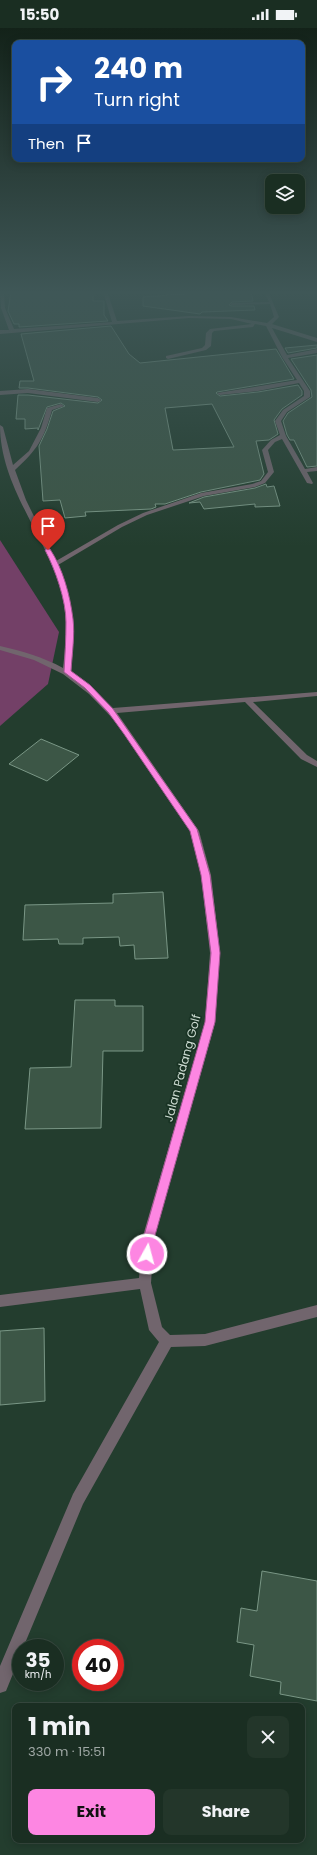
<!DOCTYPE html>
<meta charset="utf-8">
<style>
body{margin:0;font-family:Poppins,sans-serif;background:#23362a;color:#f1f3f6;height:100vh;display:flex;flex-direction:column;font-size:15px;white-space:nowrap}
*{box-sizing:border-box;margin:0}
p{font-size:13px;color:#9fa8a5}
.icon{flex:none;width:22px;height:22px;fill:none;stroke:currentColor;stroke-width:2;stroke-linecap:round;stroke-linejoin:round}
.map{position:relative;flex:1;overflow:hidden}
.sheet{position:absolute;left:12px;top:1675px;width:293px;height:140px;display:flex;flex-direction:column;background:#1a2e22;border-radius:8px;box-shadow:0 2px 10px #0003,0 0 0 1px #384a40}
.sheet>*{flex:none}
.hud{position:absolute;left:12px;top:12px;width:293px;height:122px;border-radius:8px;box-shadow:0 2px 10px #0003,0 0 0 1px #384a40;background:#1a4fa0;color:#fff;overflow:hidden}
.fabs{position:absolute;left:265px;top:146px;display:grid;gap:8px}
.fabs a{display:grid;place-items:center;width:40px;height:40px;border-radius:8px;background:#1a2e22;box-shadow:0 2px 10px #0003,0 0 0 1px #384a40;font-size:20px}
.speed{position:absolute;left:12px;top:1611px;display:flex;gap:8px;font-size:20px;font-weight:700;text-align:center}
.speed>*{display:grid;place-content:center;width:52px;height:52px;border-radius:50%;background:#1a2e22;box-shadow:0 2px 10px #0003,0 0 0 1px #384a40;line-height:1}
.speed small{font-size:10px;font-weight:400}
.speed .limit{border:6px solid #d22;background:#fff;color:#111}
.pin{position:absolute;display:grid;place-items:center;width:34px;height:34px;color:#fff;margin:-41px -17px;border-radius:50% 50% 50% 0;rotate:-45deg;box-shadow:0 0 4px #0007}
.pin .icon{rotate:45deg}
.me{position:absolute;width:44px;margin:-22px;rotate:7deg;stroke-linejoin:round;filter:drop-shadow(0 0 3px #0008)}
.turn{display:flex;align-items:center;gap:14px;height:84px;padding:0 16px;font-size:18px}
.turn .icon{width:52px;height:52px;stroke-width:2.5}
.turn b{display:block;font-size:28px;line-height:34px}
.then{display:flex;align-items:center;height:38px;padding:0 16px;background:#0003;gap:8px;font-size:15px}
.round{display:grid;place-items:center;flex:none;width:42px;height:42px;border-radius:8px;background:#23362a}
.overview{display:flex;align-items:center;justify-content:space-between;height:68px;padding:0 16px}
h1{font-size:24px;font-weight:700;line-height:30px}
.primary-button{display:flex;gap:8px;margin-top:auto;padding:8px 16px}
.primary-button a{flex:1;height:46px;border-radius:8px;background:#fd86e2;color:#111;font-size:16px;font-weight:700;line-height:46px;text-align:center}
.primary-button a+a{background:#23362a;color:#f1f3f6}
.status{display:flex;justify-content:space-between;align-items:center;height:28px;padding:0 20px;background:#1a2e22;direction:ltr}
.status svg{height:11px;fill:currentColor}
.map>svg:first-child{display:block}
.green{fill:#734067}
.building{fill:#3c5646;stroke:#7a9786;fill-rule:evenodd}
.lines{fill:none;stroke-linecap:round;stroke-linejoin:round}
.minor{fill:#71656d;fill-rule:evenodd}
.route{fill:#fd86e2;stroke:#a45793}
.labels{text-anchor:middle;dominant-baseline:central;stroke-width:3.5;stroke-linejoin:round;paint-order:stroke}
.street-label{font-size:12px;fill:#cbdad0;stroke:#193324}
</style>
<div class="status"><b>15:50</b><svg viewBox="0 0 49 12"><path d="M0 12V9h3v3zM5 12V6h3v6zM10 12V3h3v9zM15 12V0h3v12zM26 1h20v11H26zM47 4h2v5h-2z"/></svg></div>
<div class="map">
<svg width="317" height="1827" viewBox="0 0 317 1827">
<rect width="100%" height="100%" fill="#233d2e"/>
<path class="green" d="M0,512L59,604L48,656L0,698Z"/>
<path class="building" d="M93,263V273H104V287L108,293L19,299V296H14L8,283L11,264Z
M221,263H251L253,273L232,274L229,277L232,278H254L255,282L202,284L200,286L143,278V269Z
M111,298L129,326L140,335L276,321L294,351L217,364L216,365L220,368L258,364L298,357L302,363V367L282,381L274,392L278,406L269,412L256,413L264,446L260,452L201,464L165,476H155L156,479L151,481L85,484L86,488L65,490L60,472L43,473L39,418L47,401L53,383L65,378L61,375L47,379L38,402V400L25,401V391H16L18,367H28L98,375L102,372L98,369L28,360H19L20,353H34L21,306ZM212,376L234,419L173,422L165,380Z
M317,317V320L288,325L285,320Z
M317,327V438L307,439L294,412H290L287,407L283,393L288,385L312,369L311,362L291,331Z
M266,456L267,459L274,458L280,478L255,479V476L204,481L200,474L189,475L204,469L255,460Z
M41,711L79,727L47,753L9,736Z
M163,864L168,930L135,931L134,917L120,918L119,909L83,910V916H59L58,911L23,912L25,877L113,875V866Z
M75,972H115V978H143V1023H103L101,1100L25,1101L30,1040L71,1039Z
M44,1300L45,1373L0,1377V1303Z
M262,1543L317,1553V1673L280,1666L281,1654L250,1648L254,1617L237,1614L241,1580L257,1583Z"/>
<g class="lines">
<path class="minor" d="M0,263H4L5,280L14,301L112,294L103,263H107L117,293L189,288L231,289L267,295L274,289L270,276L232,277L230,276L232,275L269,274L264,263H268L279,289L272,296L317,310V314L272,300L287,327L317,321V325L288,330L310,363V369L287,384L281,393L286,408L305,441L317,439V443L307,444L313,455L312,456L307,455L282,411L275,414L268,422L274,444L265,455L255,459L204,468L147,487L122,499L58,537C75,574 75,605 71,644L95,663L113,680L317,664V668L253,674L307,727L317,733V739L301,731L245,674L117,685L199,803L211,847L220,925L215,995L154,1211L151,1255L162,1299L170,1307L205,1306L317,1277V1289L205,1318L171,1319L83,1476L23,1620H21V1626L6,1663L0,1665V1638L73,1466L159,1314L149,1302L140,1261L0,1279V1267L139,1250L142,1211L205,995L210,925L201,847L190,803L116,694L89,666L63,646L34,632L0,622V618C22,623 43,629 63,640C66,613 68,588 61,562C45,506 0,458 0,397L3,399L13,437L29,423L41,400L47,380L61,376L64,378L52,382C44,411 37,422 15,442L26,472L56,533L118,497L143,485L201,465L252,456L261,453L268,444L262,422L271,412L280,407L275,393L283,382L304,368V363L299,355L258,363L220,367L217,365L297,352L282,329L266,298L255,296L253,299L214,303L212,305L211,318L206,322L168,331L166,330V328L202,320L205,317L206,305L210,301L252,296L231,291L189,290L0,306V302H9L1,280Z
M28,361L98,370L101,372L98,374L28,365L0,367V363Z"/>
</g>
<linearGradient id="sky" x2="0" y2="1"><stop stop-color="#132219"/><stop offset="0.51" stop-color="#3f5757"/><stop offset="1" stop-color="#3f5757" stop-opacity="0"/></linearGradient>
<rect width="317" height="519" fill="url(#sky)"/>
<path class="route" d="M46,521H50C63,541 70,567 73,591C75,607 72,626 71,643L90,657L113,681L197,801L210,847L220,925L215,994L154,1211L151,1230L147,1231L143,1230L142,1226L143,1211L205,994L211,925L201,847L190,803L124,706L108,684L85,660L64,644C65,627 66,610 66,594C66,572 55,541 45,522Z"/>
<g class="labels">
<g class="street-label">
<text transform="translate(182 1040) rotate(-75)">Jalan Padang Golf</text>
</g>
</g>
</svg>
<div class="fabs">
<a><svg class="icon" aria-label="layers" viewBox="0 0 24 24"><path d="M12 4l9 5-9 5-9-5zM3 14l9 5 9-5"/></svg></a>
</div>
<div class="speed"><div>35<small>km/h</small></div><div class="limit">40</div></div>
<div class="pin" style="left:48px;top:522px;background:#d93025"><svg class="icon" aria-label="arrive" viewBox="0 0 24 24"><path d="M6 21V4h12l-3 4 3 4H6"/></svg></div>
<svg class="me" style="left:147px;top:1226px" viewBox="-20 -20 40 40"><circle r="17" fill="#fd86e2" stroke="#fff" stroke-width="3"/><path d="M0-11L8 9 0 5-8 9z" fill="#fff"/></svg>
<div class="hud">
<div class="turn"><svg class="icon" aria-label="right" viewBox="0 0 24 24"><path d="M7 20v-9h11M14 6l5 5-5 5"/></svg><div><b>240 m</b>Turn right</div></div>
<div class="then">Then<svg class="icon" aria-label="arrive" viewBox="0 0 24 24"><path d="M6 21V4h12l-3 4 3 4H6"/></svg></div>
</div>
<section class="sheet">
<div class="overview"><div><h1>1 min</h1><p>330 m · 15:51</p></div><a class="round"><svg class="icon" aria-label="close" viewBox="0 0 24 24"><path d="M6 6l12 12M18 6L6 18"/></svg></a></div>
<div class="primary-button"><a>Exit</a><a>Share</a></div>
</section>
</div>
